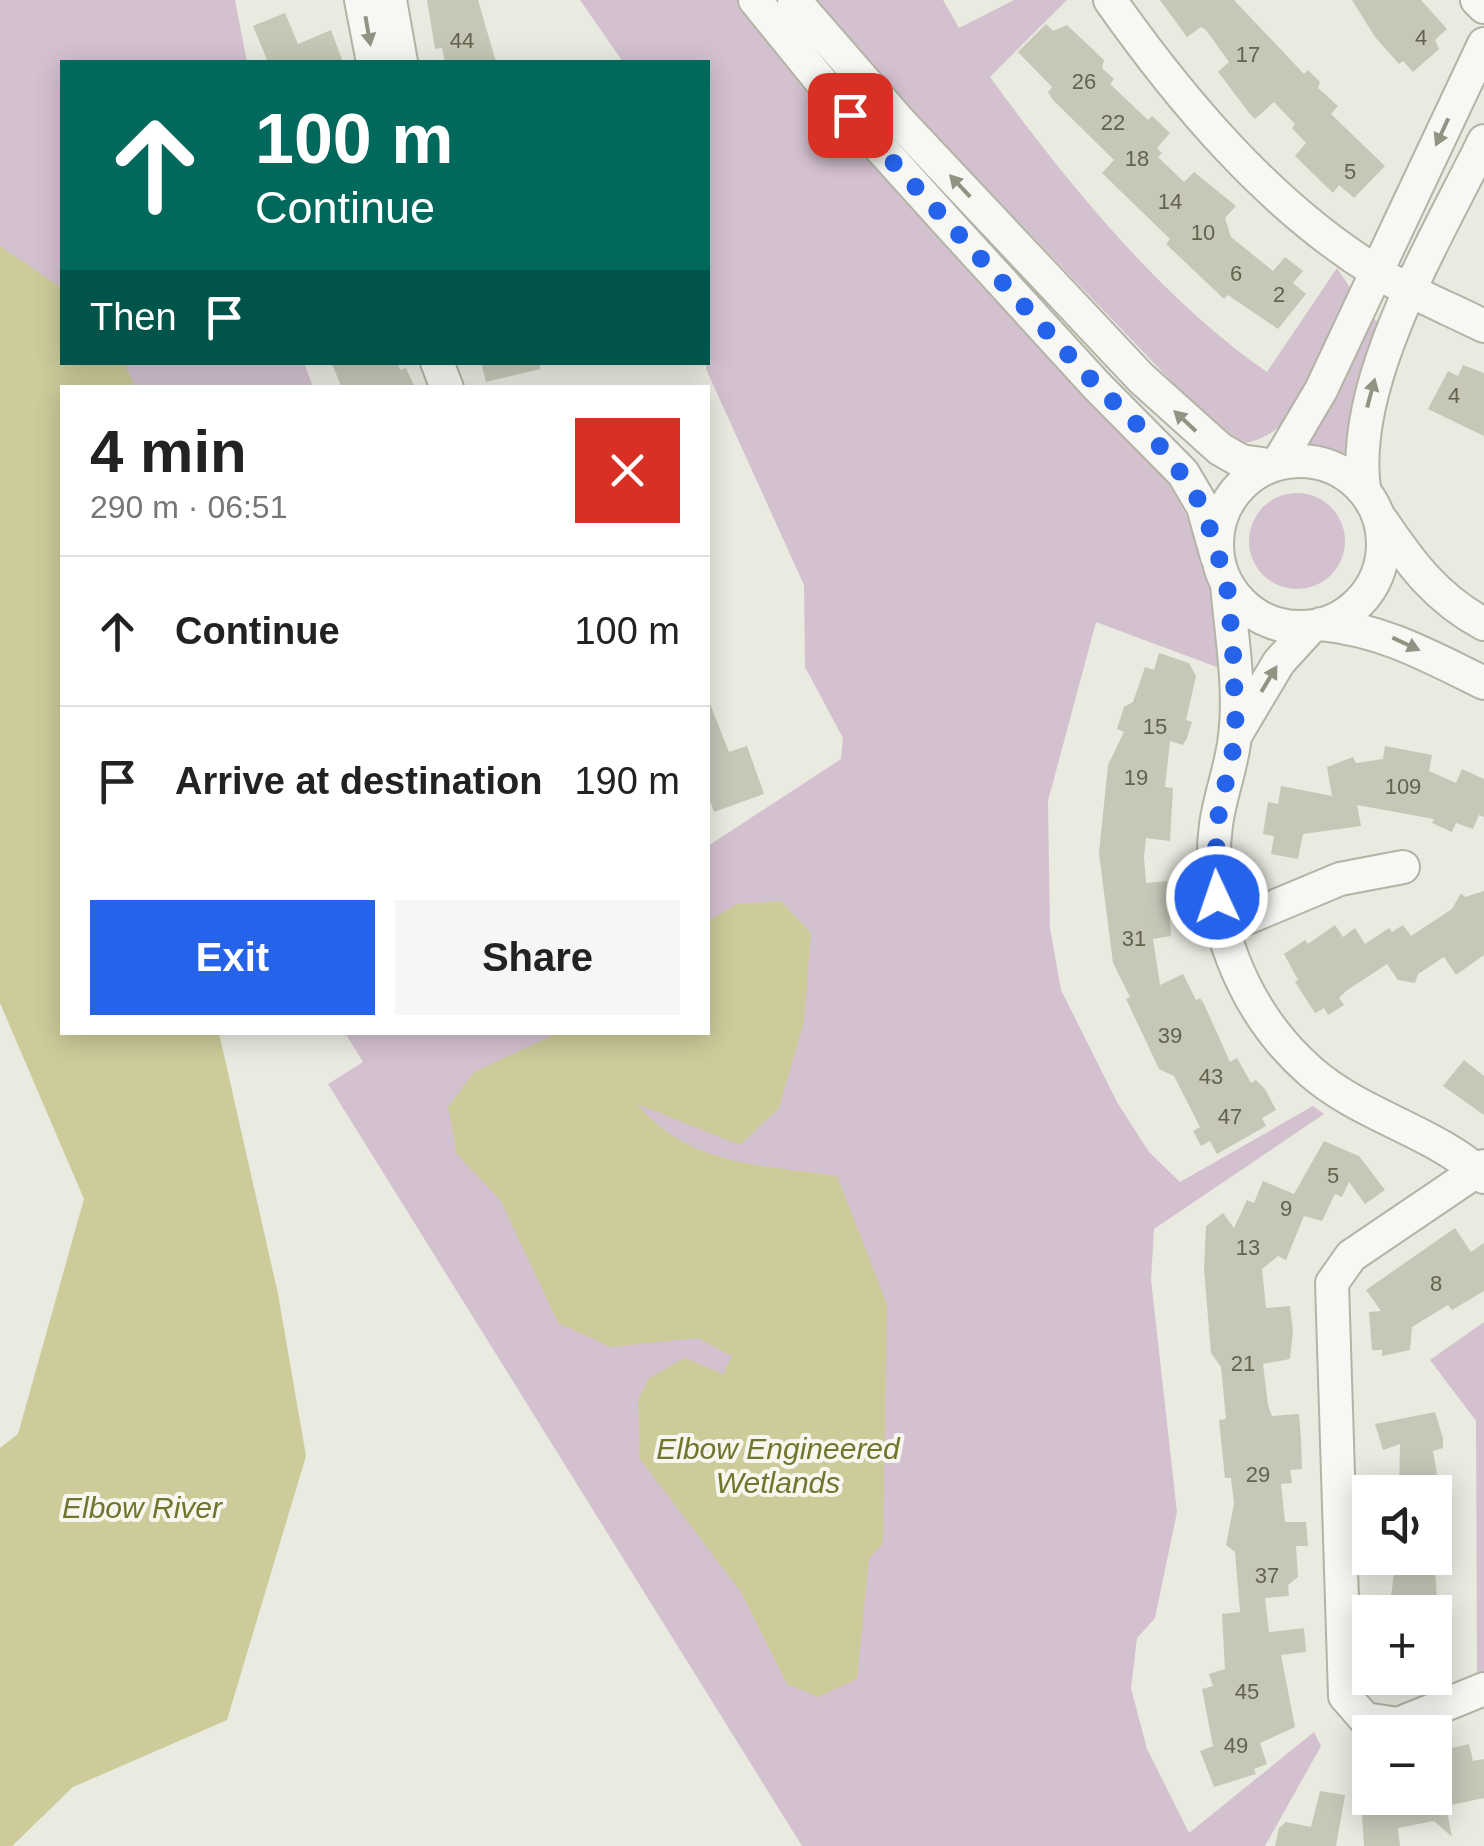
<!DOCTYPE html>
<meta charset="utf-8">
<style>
body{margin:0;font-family:Arial,sans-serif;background:#f6f6f6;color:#222;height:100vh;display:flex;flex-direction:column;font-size:38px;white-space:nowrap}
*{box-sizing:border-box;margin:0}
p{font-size:32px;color:#767676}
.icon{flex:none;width:55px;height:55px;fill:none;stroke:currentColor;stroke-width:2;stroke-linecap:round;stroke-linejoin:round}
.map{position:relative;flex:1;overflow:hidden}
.details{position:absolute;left:60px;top:385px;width:650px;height:650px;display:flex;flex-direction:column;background:#fff;border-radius:0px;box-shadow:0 5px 25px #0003}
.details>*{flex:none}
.hud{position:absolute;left:60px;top:60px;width:650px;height:305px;border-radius:0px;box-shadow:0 5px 25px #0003;background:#00695c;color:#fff;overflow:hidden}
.tools{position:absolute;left:1352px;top:1475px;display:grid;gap:20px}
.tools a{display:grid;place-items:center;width:100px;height:100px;border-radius:0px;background:#fff;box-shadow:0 5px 25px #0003;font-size:50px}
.pin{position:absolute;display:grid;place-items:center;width:85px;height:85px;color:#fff;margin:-42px;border-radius:20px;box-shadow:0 5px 15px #0006}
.me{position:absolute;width:110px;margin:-55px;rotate:357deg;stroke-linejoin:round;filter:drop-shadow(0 0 8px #0008)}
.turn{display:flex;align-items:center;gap:35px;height:210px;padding:0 30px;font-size:45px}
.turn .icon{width:130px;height:130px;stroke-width:2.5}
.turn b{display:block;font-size:70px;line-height:85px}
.then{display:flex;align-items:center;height:95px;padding:0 30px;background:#0003;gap:20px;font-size:38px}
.round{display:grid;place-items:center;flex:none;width:105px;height:105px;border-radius:0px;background:#f6f6f6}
.headline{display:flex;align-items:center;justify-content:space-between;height:170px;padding:0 30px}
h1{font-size:60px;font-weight:800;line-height:75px}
.cta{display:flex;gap:20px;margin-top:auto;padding:20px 30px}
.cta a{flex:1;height:115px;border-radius:0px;background:#2563eb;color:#fff;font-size:40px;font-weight:800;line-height:115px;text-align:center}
.cta a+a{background:#f6f6f6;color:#222}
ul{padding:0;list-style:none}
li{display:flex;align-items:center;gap:30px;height:150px;padding:0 30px;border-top:2px solid #e0e0e0}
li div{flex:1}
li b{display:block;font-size:38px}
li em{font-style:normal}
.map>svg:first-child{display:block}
.green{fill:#d4c1d0}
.water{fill:#cccb99}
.building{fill:#c6c7b7}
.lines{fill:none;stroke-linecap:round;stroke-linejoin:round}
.minor-casing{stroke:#b3b4a5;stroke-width:36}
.minor{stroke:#f7f8f3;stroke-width:32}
.oneway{fill:#929483}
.route{stroke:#2563eb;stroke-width:18;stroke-dasharray:0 32.4}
.labels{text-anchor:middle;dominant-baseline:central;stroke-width:8;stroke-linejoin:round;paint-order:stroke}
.number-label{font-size:22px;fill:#62634b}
.water-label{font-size:30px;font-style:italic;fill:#73742e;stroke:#f7f7f0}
</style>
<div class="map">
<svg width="1484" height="1846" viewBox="0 0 1484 1846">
<rect width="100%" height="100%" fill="#e9eae0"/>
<path class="green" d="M0,0H235L247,62H62V362L304,363L313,387L62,388L0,468Z
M580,0H737L824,108L1159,471C1204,528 1214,599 1222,669L1096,622L1048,801L1050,928L1061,990L1117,1102L1149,1152L1180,1182L1313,1106L1324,1114L1154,1229L1151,1280L1177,1512L1155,1618L1137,1638L1131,1688L1147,1749L1189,1833L1314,1732L1321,1746L1265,1846H802L328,1084L363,1062L345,1033L708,1032V846L841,759L843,738L805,667L804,585L706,369L708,62H623Z
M817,0H943L959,28L1014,0H1067L990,77C1065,180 1162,300 1267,372L1337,268L1353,292C1328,345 1309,430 1246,443L1220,432L918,117Z
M1373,317L1382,328L1352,403L1346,463L1303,448Z
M1249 541a48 48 0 1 1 96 0a48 48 0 1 1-96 0Z
M1484,1322V1671L1477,1674L1476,1421L1430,1360Z"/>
<path class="water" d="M0,246L62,288V362L124,363L136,387L62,388V1032L219,1033L278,1294L306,1456L227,1720L73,1787L12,1846H0V1448L18,1434L84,1199L0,1003Z
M781,901L811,933L804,1022L779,1108L740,1145L637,1104C691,1167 759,1164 837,1176L887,1304L883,1543L869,1559L857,1679L818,1697L787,1684L741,1592L640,1459L638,1400L649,1378L685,1358L723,1374L732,1356L698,1338L611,1347L558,1323L501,1201L457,1154L448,1107L474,1072L558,1033L708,1032V921L737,904Z"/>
<path class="building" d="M427,0H478L496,62H445L442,48L435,49Z
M1160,0H1234L1304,74L1308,70L1320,82L1318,88L1338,106L1331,114L1385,166L1354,198L1339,185L1333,193L1295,156L1306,143L1292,128L1295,124L1274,102L1255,119L1250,114L1218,72L1229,62L1206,30L1201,27L1187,37Z
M1352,0H1421L1447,29L1435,40L1439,49L1413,72L1403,61L1399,64L1375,37Z
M285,13L298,44L331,30L343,62H268L253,26Z
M1046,24L1053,31L1067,25L1104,60L1102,68L1114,79L1110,84L1148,120L1152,116L1170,133L1157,148L1162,153L1158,157L1184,182L1194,172L1236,206L1225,218L1231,237L1273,271L1285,257L1303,271L1293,283L1306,294L1278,329L1228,295L1224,299L1166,244L1170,239L1102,173L1114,160L1053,100L1048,92L1052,87L1018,52Z
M331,362H397L400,370L406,368L415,388H342Z
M481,362H540V369L486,382Z
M1463,365L1484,373V436L1428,409L1448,371L1458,376Z
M1159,653L1189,663L1196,676L1186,720L1192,722L1187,738L1183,745L1170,741L1165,787L1173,788L1170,841L1146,838L1144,857L1146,883L1167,881L1171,936L1153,939L1160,985L1183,974L1196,1000L1200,998L1204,1004L1230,1062L1237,1058L1251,1083L1256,1080L1265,1089L1276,1110L1262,1118L1266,1126L1217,1154L1210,1141L1201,1146L1193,1131L1200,1127L1174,1076L1159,1069L1126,999L1130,997L1113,963L1099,853L1108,765L1124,732L1117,729L1124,707L1133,702L1145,667L1154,670Z
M708,699L729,752L747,746L764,794L714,812L708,795Z
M1385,746L1432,755L1429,771L1456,783L1462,769L1484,779V817L1479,815L1473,829L1456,823L1452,832L1432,823L1434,819L1357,805L1361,826L1303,834L1298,859L1271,854L1274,836L1263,834L1268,802L1278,804L1281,786L1332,796L1327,767L1353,757L1356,763L1383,759Z
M1484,891V955L1456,975L1444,957L1418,974L1415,983L1398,980L1387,964L1346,991L1339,998L1344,1005L1328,1015L1324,1008L1315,1013L1295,982L1298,980L1284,954L1305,940L1308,944L1335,925L1343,937L1355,928L1365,944L1389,928L1392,932L1403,925L1411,936L1452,909L1461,893L1465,897Z
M1464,1060L1484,1076V1115L1443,1086Z
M1324,1141L1359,1156L1385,1190L1365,1204L1349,1182L1342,1197L1335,1194L1322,1221L1304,1216L1286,1260L1278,1256L1262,1269L1266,1308L1290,1306L1293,1331L1290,1359L1263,1364L1268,1405L1272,1416L1299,1414L1301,1439L1302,1469L1290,1470L1292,1483L1281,1484L1285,1522H1306L1308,1546H1296L1298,1577L1288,1585L1289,1596L1265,1598L1269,1632L1304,1628L1306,1652L1281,1655L1295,1727L1260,1743L1267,1764L1254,1769L1256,1774L1214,1787L1200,1751L1213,1746L1202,1689L1213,1686L1209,1674L1225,1669L1222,1614L1240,1612L1235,1552L1226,1545L1234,1504L1231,1478H1225L1219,1420L1226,1419L1221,1367L1211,1353L1204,1269L1206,1226L1223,1213L1234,1228L1247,1200L1254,1203L1263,1181L1294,1194Z
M1455,1228L1471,1252L1484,1243V1291L1452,1310L1448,1305L1412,1327L1410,1350L1382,1356V1350H1372L1369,1312L1381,1311L1366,1290Z
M1435,1412L1443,1438V1448L1433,1451L1440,1492H1399L1400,1444L1383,1450L1375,1424Z
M1403,1558H1434L1438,1612H1389L1394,1573H1404Z
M1469,1744L1473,1761L1484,1759V1798L1446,1806L1452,1837L1434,1821L1398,1828L1400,1846H1364L1361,1800L1435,1798V1758L1446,1756L1444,1750Z
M1320,1791L1345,1795L1336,1846H1275L1279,1828L1286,1822L1311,1827Z"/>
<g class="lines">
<g class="minor-casing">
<path id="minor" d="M361,0L373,62
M390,0L401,62
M755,0L828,90L959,235L1096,385L1183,473L1203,507L1217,557
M794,0L900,122L1141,378L1220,449L1241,461L1269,465
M1110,0C1182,102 1269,205 1375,271C1410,293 1448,308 1484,326
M1477,0L1484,7
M437,362L447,388
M1217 544a83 83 0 1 1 166 0a83 83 0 1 1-166 0Z
M1278,463L1321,390L1484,44
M1364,489C1349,381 1437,238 1484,141
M1382,521C1411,564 1437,599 1484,624
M1227,584C1231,633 1241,687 1235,736C1232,766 1220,795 1216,825C1204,915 1242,1011 1310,1071C1362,1117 1433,1130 1484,1177
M1321,624C1383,630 1429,656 1484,683
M1235,736L1279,662L1311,627
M1223,928L1340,879L1403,867
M1484,1166L1351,1256L1332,1283L1345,1696L1365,1719L1398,1724L1484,1689"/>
</g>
<use href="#minor" class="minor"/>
</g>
<defs><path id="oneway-solid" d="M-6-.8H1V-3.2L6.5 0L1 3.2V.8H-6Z" transform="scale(2.5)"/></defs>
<g class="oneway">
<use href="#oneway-solid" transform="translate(368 31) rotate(80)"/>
<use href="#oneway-solid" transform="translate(1442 132) rotate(115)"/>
<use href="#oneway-solid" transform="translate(960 186) rotate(-133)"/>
<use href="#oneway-solid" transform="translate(1371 393) rotate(-75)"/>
<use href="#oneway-solid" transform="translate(1185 421) rotate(-137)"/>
<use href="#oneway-solid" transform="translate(1406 644) rotate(25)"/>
<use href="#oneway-solid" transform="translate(1269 679) rotate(-59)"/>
</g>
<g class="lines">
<path class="route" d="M850,115L1096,385L1168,454L1203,507L1227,584L1233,650L1236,736L1216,827L1217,897"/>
</g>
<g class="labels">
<g class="number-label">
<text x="1421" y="37">4</text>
<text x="462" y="40">44</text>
<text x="1248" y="54">17</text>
<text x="1084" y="81">26</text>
<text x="1113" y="122">22</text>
<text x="1137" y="158">18</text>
<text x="1350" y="171">5</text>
<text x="1170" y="201">14</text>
<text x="1203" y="232">10</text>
<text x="1236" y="273">6</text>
<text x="1279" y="294">2</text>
<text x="1454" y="395">4</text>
<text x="1155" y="726">15</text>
<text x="1136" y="777">19</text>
<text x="1403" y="786">109</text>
<text x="1134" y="938">31</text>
<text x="1170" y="1035">39</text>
<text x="1211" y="1076">43</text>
<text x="1230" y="1116">47</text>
<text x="1333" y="1175">5</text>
<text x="1286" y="1208">9</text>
<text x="1248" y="1247">13</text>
<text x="1436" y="1283">8</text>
<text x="1243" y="1363">21</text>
<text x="1258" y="1474">29</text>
<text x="1267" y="1575">37</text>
<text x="1247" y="1691">45</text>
<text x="1236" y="1745">49</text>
</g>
<g class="water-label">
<text x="778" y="1448">Elbow Engineered<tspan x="778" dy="34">Wetlands</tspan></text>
<text x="142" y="1507">Elbow River</text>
</g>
</g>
</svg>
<div class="tools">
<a><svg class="icon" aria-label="sound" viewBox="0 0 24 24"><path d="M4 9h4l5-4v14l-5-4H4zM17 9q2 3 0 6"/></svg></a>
<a>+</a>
<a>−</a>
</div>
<div class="pin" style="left:850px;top:115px;background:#d93025"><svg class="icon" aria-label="arrive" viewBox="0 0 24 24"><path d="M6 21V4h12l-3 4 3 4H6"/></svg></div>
<svg class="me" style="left:1217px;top:897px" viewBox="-20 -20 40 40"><circle r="17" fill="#2563eb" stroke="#fff" stroke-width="3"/><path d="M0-11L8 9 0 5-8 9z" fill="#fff"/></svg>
<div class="hud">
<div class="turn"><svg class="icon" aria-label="ahead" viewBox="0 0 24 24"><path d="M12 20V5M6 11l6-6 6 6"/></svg><div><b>100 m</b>Continue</div></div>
<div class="then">Then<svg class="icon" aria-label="arrive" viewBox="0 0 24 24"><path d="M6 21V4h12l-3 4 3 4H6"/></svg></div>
</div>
<section class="details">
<div class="headline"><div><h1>4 min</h1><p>290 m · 06:51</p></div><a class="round" style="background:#d93025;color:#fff"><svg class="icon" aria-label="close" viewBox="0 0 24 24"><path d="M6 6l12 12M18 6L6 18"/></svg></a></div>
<ul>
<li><svg class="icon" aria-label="ahead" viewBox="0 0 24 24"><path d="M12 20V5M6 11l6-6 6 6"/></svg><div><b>Continue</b></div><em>100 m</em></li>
<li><svg class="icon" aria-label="arrive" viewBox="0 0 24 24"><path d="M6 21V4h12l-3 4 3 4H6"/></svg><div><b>Arrive at destination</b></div><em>190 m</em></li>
</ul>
<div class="cta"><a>Exit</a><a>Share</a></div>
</section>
</div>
